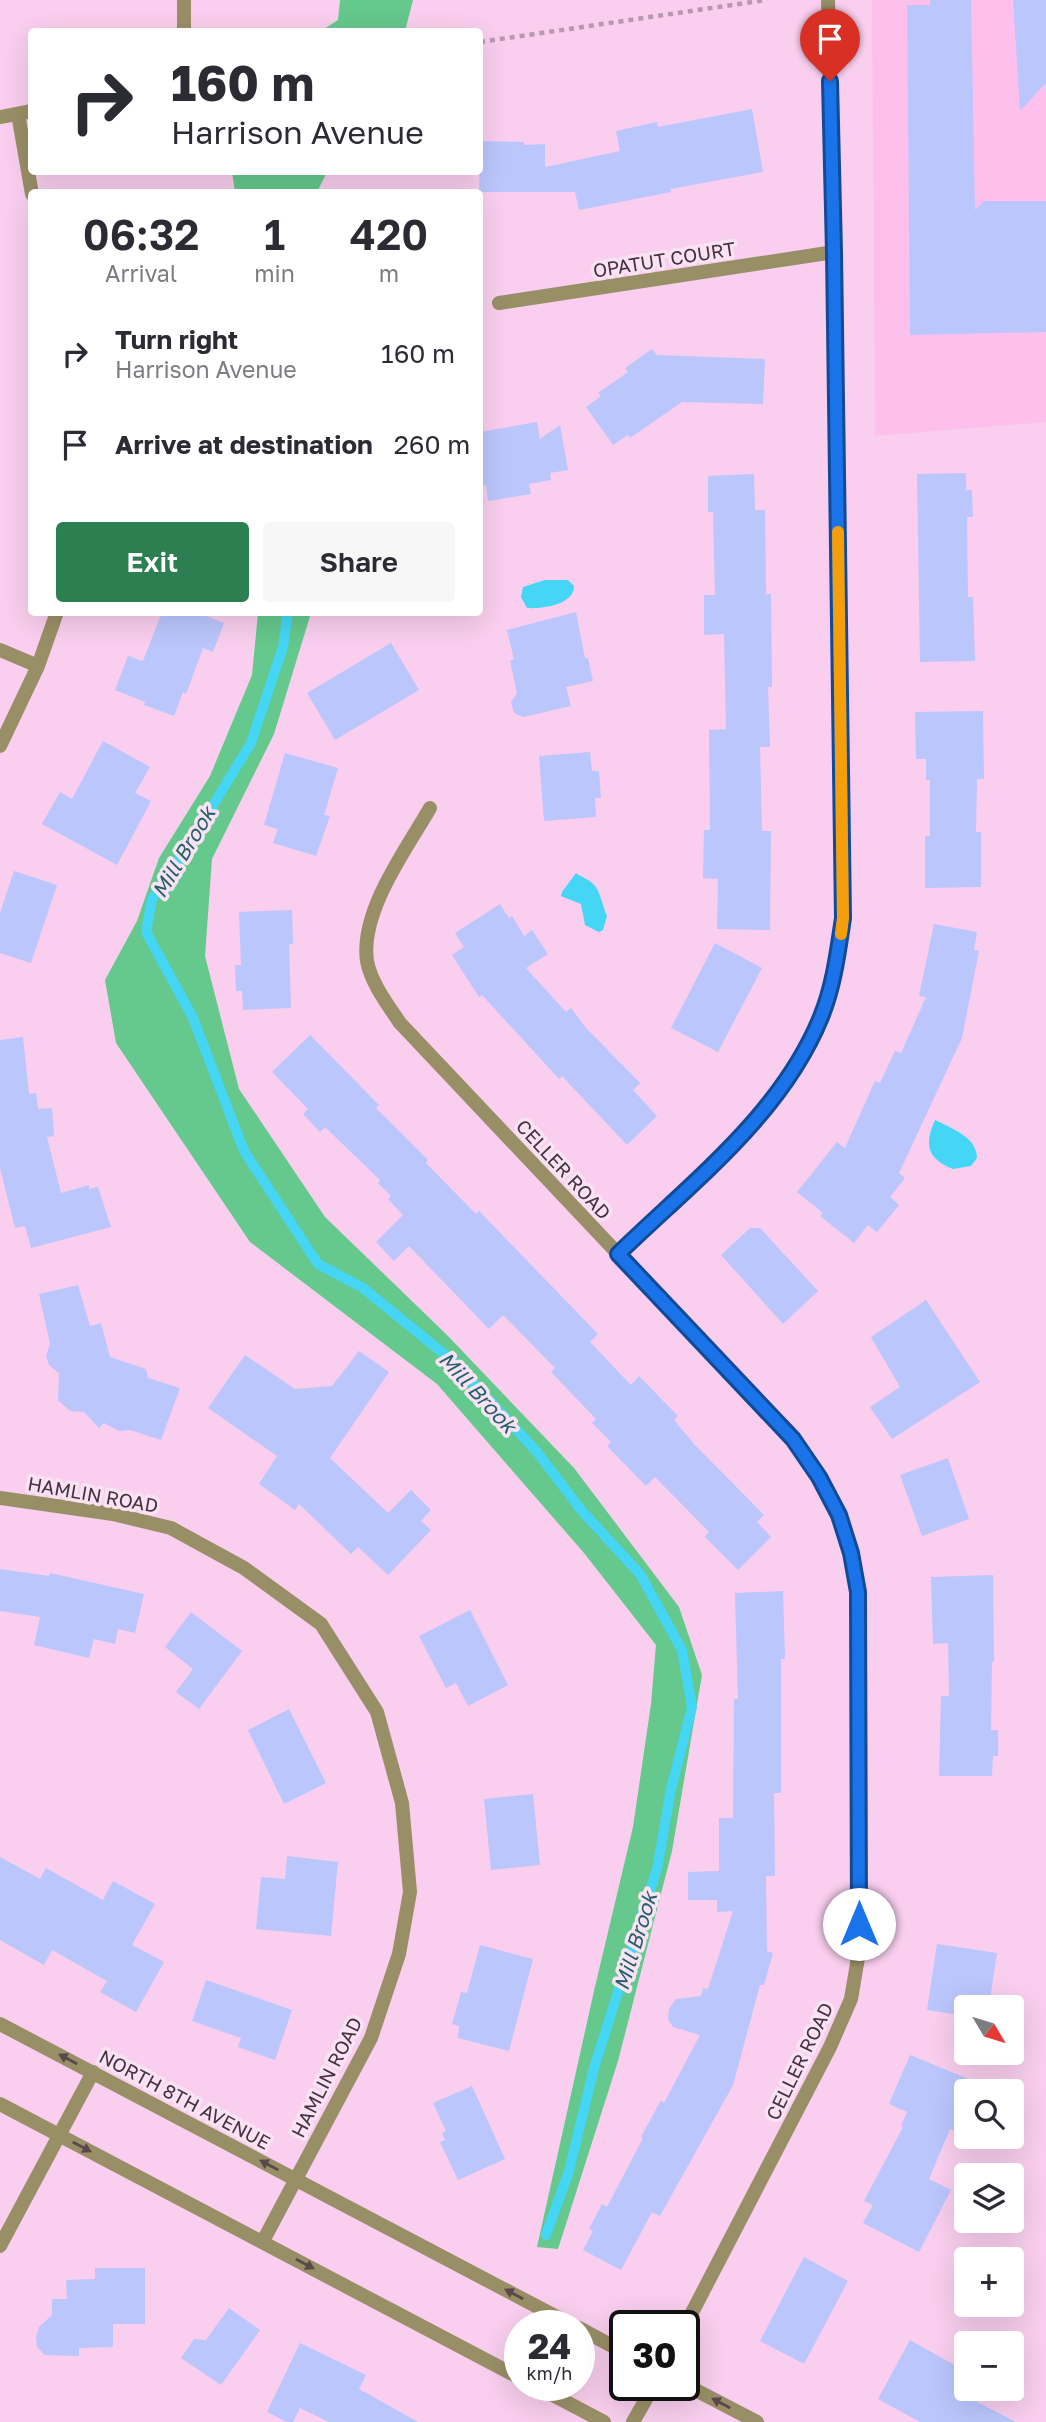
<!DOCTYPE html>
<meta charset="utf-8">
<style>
body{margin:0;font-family:"Golos Text",sans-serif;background:#f7f7f7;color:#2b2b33;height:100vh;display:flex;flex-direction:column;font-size:26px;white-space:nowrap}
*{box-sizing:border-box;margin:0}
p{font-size:23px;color:#7c7c81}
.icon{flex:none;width:38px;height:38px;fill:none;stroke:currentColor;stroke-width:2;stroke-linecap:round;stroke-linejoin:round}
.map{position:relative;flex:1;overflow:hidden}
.sheet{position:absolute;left:28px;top:189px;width:455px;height:427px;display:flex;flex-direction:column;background:#fff;border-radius:7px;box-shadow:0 7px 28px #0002}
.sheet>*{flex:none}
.banner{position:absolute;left:28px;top:28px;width:455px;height:147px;border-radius:7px;box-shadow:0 7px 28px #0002;background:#fff;color:#2b2b33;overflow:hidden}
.needle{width:46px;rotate:128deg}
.tools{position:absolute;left:954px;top:1995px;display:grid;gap:14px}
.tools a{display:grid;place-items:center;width:70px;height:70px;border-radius:7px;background:#fff;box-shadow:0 7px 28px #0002;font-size:35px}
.speed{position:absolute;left:504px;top:2310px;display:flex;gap:14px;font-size:35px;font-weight:700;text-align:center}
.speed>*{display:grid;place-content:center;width:91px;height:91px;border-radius:50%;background:#fff;box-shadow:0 7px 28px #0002;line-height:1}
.speed small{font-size:18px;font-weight:400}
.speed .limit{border:4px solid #111;border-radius:10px;background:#fff;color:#111}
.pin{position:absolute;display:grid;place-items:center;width:60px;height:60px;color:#fff;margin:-72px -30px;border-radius:50% 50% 50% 0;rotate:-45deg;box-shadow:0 0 7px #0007}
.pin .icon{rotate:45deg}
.me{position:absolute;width:77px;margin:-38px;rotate:0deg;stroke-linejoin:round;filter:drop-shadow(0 0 5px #0008)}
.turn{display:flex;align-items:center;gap:24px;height:147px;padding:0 28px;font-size:32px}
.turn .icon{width:91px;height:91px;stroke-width:2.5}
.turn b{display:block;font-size:49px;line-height:60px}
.eta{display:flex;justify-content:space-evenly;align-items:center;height:119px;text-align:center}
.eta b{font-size:42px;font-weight:600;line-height:49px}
.primary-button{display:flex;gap:14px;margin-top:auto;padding:14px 28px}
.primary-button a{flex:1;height:80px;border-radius:7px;background:#2b7f51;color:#fff;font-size:28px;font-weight:600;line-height:80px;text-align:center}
.primary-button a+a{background:#f7f7f7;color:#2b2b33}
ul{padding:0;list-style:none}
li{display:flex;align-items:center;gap:21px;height:91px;padding:0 28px}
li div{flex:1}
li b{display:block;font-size:26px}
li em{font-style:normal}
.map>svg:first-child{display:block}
.built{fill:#fdc0ed}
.forest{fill:#65c88d}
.water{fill:#45d6f6}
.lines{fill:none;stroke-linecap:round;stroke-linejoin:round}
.stream{stroke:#45d6f6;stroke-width:10}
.building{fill:#bbc6fc}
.path{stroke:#ba97b1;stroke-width:4.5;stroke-dasharray:5 5;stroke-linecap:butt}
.minor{stroke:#998f67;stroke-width:14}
.oneway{fill:#5b484a}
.route-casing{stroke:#114b97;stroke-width:18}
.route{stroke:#1a73e8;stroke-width:12}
.slow{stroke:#f59e0b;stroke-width:12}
.labels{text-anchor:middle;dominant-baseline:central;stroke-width:7;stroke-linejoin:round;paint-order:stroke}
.street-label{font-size:19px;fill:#463141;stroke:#f9e3f3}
.water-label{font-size:21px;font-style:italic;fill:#27606d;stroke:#f9e3f3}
</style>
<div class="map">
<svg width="1046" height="2422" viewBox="0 0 1046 2422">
<rect width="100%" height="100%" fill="#f9ceee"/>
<path class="built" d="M872,0H1046V422L875,436Z"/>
<path class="forest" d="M340,0H413L405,31H321L338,20Z
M232,172H327L317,192H235Z
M258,613H311L274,734L212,859L205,956L239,1089L325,1217L447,1335L574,1468L679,1607L702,1675L672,1851L618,2061L558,2249L537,2247L594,1991L633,1827L651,1704L656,1645L584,1553L437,1384L250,1242L116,1043L105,980L137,921L159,858L210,776L252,675Z"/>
<path class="water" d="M545,580H568L574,586C574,605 542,609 527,608L521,597L523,587Z
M576,873C581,877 588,879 592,883C601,890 602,906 607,916L603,930L599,932L585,925L581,904L561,896L562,892Z
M935,1120C951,1128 977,1137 977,1158L971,1166L953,1169C927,1159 924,1144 935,1120Z"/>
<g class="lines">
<path class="stream" d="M288,612L283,647L251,743L190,843L152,899L146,932L193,1018L244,1151L318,1264L363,1288L455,1363L537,1452L581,1510L640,1574L682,1650L692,1707L671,1789L657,1869L594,2068L569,2171L546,2235"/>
</g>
<path class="building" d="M930,0H971L975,210L984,201H1046V332L910,335L907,5H930Z
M1013,0H1046V83L1020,111Z
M752,109L763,172L670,189L671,192L579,210L575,192H479L480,141L524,142V145L545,144V167L620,151L616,131L657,122L658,127Z
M652,349L657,355L765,359L763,404L682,402L630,438L628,435L613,445L586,407L601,396L598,393L628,372L625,368Z
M537,422L540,439L560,425L568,470L550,473L551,480L529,484L531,494L488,501L486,485L480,486V432Z
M966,473V490H972L973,517H967L968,597H973L975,661L920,662L917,474Z
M754,474L755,510H765L766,594H771L772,687H768L770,747H760L762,831H771L770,930L717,929L718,879L703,878L704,830H710L709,730L726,729L724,634L704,635V595H715L713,512H708V476Z
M162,612H196L224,623L213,652L203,648L186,694L183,692L174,716L144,705L145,702L115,690L128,656L143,661Z
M576,612L585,658H588L593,681L566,687L571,706L523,717L514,713L511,702L517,693L510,661L514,659L507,630Z
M391,643L419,690L335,740L307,693Z
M983,711L984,779H977L976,832H981V887L925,888V836H930V780H926V759H916L915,712Z
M103,741L150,767L135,793L151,801L117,865L42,824L60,792L72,799Z
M590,752L592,771H599L601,798H595L596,817L544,821L539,756Z
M285,753L338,768L324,815L330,816L316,856L273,843L278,829L264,825Z
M14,871L57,885L31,963L0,953V913Z
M500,904L509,918L512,916L524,936L532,930L548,954L526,968L566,1012L571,1008L587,1029L640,1083L633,1090L657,1116L627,1145L562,1076L559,1079L482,995L479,997L452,955L464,947L455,933Z
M292,910L293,944H289L291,1008L243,1010L242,991H236L235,965H241L239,912Z
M934,924L977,932L974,950L979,951L962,1038L899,1173L905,1178L890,1197L899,1205L877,1232L868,1225L854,1243L820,1216L823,1213L797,1192L837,1142L845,1148L875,1081L880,1083L895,1051L901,1053L926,997L919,996Z
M715,943L762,968L718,1052L671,1028Z
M310,1035L379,1105L376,1108L428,1160L426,1163L476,1214L479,1211L598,1334L590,1342L631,1385L639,1376L678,1416L674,1420L694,1444L764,1515L757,1522L771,1537L738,1570L705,1537L709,1532L655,1477L646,1486L607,1446L611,1442L592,1423L596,1419L551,1372L555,1368L503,1315L489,1329L409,1246L394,1261L376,1242L403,1215L388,1199L391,1196L378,1183L380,1180L325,1127L320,1132L303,1114L308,1109L272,1072Z
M23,1037L29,1094L36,1093L38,1109L52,1108L54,1136L47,1137L61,1193L89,1185V1189L98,1187L111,1227L31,1248L25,1226L15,1228L0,1168V1040Z
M750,1228H760L818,1291L783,1324L721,1255Z
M78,1285L90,1326L101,1323L110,1357L146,1369L148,1378L180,1388L161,1440L130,1430L119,1431L104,1423L99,1428L84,1412L70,1411L58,1400L59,1373L49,1365L46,1356L50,1344L39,1294Z
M926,1300L980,1382L892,1439L870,1407L900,1387L871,1337Z
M359,1351L389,1372L330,1458L388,1513L411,1490L431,1510L421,1521L431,1530L388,1575L358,1547L351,1554L299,1504L295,1510L259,1484L277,1456L208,1408L245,1355L295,1389L332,1386Z
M948,1458L969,1519L922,1536L900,1475Z
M0,1569L49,1576L50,1573L144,1594L135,1633L118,1629L115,1644L94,1639L89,1658L34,1645L40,1617L0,1611Z
M993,1575L994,1662H992L991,1730H998V1756H993L992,1776H939L941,1696H949L948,1643L933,1644L931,1577Z
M783,1591L785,1659H781V1793H774L775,1876H766L767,1951L773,1953L764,1985H760L733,2085L660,2216L652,2212L621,2270L583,2250L593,2231L589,2229L602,2204L607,2207L643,2138L641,2137L661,2100L664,2103L700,2035L673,2027L668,2019L669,2009L676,1999L701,1996L703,1988L708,1989L733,1911L717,1912V1900H688V1872L719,1871V1818H733L734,1699H738L735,1593Z
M470,1610L508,1685L468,1706L456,1683L446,1688L419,1636Z
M191,1612L242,1651L199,1709L176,1692L193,1669L165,1647Z
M289,1709L326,1783L284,1804L248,1730Z
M533,1794L540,1865L491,1870L484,1799Z
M287,1856L338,1862L331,1936L256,1929L261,1877L285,1879Z
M0,1857L40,1879L46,1868L103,1900L113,1881L155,1904L132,1945L164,1962L136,2012L100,1992L107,1981L52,1950L44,1965L0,1940Z
M937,1944L997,1953L989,2006L970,2003V2007H966V2016L927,2010Z
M480,1945L533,1959L509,2051L458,2038L459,2026L452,2024L461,1992L467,1993Z
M206,1980L292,2010L275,2060L238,2047L241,2038L192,2021Z
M910,2055L971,2080L966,2091V2136L950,2129L929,2179L951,2190L919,2252L863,2223L873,2205L864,2201L903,2127L901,2126L907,2112L889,2104Z
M472,2086L505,2159L458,2180L440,2142L445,2140L442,2133L446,2131L433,2103Z
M804,2257L848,2281L804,2364L760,2341Z
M95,2268H145V2324H113V2347L79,2348V2356L45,2355L37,2347L36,2337L39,2327L52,2315V2299H67L66,2280L95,2279Z
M229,2308L260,2330L221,2385L181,2358L194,2339L206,2340Z
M910,2340L965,2371L954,2390L1016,2422H920L878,2399Z
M300,2343L366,2375L359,2389L418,2422H329L300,2408L293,2422H287L267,2412Z"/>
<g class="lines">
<path class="path" d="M480,42L766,0"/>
<path class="minor" d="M184,0V32
M18,114L32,194
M0,117L32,111
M499,303L834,252
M0,650L38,666
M0,746L38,666L57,612
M430,808C406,850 360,911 367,961C371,983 388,1005 400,1023L793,1439C830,1492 847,1528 858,1592L859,1952L851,1999L830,2047L684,2328
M618,1254C692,1182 781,1115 821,1017C834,985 838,951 843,918L834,252L828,0
M0,1498L113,1514L171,1528L244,1568L321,1624L377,1712L402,1803L410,1892L399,1954L371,2038L263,2241
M0,2024L574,2326
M0,2104L520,2378
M0,2246L93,2072
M579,2328L625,2353
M684,2384L757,2422
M534,2385L604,2422
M633,2422L654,2385"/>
</g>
<defs><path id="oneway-solid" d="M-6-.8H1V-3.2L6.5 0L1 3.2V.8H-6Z" transform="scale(1.75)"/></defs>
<g class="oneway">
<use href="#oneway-solid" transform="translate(68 2059) rotate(-152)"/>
<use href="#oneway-solid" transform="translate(82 2147) rotate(28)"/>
<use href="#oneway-solid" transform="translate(269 2165) rotate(-152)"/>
<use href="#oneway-solid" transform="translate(305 2264) rotate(28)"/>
<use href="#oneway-solid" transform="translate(514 2294) rotate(-152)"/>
<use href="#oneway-solid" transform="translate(721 2403) rotate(-152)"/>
</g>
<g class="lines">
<g class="route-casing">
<path id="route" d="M830,81L834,252L843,918C838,951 834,985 821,1017C781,1115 692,1182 618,1254L793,1439L819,1477L839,1515L851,1553L858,1592L859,1924"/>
</g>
<use href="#route" class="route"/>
<path class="slow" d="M838,532L843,918L841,934"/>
</g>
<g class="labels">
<g class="street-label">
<text transform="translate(664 259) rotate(-9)">OPATUT COURT</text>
<text transform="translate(564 1169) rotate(47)">CELLER ROAD</text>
<text transform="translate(93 1494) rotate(10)">HAMLIN ROAD</text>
<text transform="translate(799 2061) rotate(-64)">CELLER ROAD</text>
<text transform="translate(326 2077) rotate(-63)">HAMLIN ROAD</text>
<text transform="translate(185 2099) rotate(28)">NORTH 8TH AVENUE</text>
</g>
<g class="water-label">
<text transform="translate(183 852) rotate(-59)">Mill Brook</text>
<text transform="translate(478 1392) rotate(47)">Mill Brook</text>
<text transform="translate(635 1941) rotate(-73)">Mill Brook</text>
</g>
</g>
</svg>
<div class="tools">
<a><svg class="needle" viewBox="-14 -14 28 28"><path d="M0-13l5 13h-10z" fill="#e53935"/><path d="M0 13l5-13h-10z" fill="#7c7c81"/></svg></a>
<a><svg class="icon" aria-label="search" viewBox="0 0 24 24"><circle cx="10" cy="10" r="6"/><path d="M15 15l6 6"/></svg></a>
<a><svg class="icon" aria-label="layers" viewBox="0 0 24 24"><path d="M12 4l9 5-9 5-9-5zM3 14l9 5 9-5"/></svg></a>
<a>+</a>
<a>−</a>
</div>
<div class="speed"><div>24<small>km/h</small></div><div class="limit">30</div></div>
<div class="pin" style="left:830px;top:81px;background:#d93025"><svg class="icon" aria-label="arrive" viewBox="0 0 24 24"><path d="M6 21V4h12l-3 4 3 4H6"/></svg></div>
<svg class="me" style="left:859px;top:1924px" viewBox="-20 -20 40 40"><circle r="19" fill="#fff"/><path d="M0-13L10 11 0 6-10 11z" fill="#1a73e8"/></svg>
<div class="banner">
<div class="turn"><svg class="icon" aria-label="right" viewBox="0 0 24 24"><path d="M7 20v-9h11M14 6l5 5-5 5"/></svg><div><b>160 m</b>Harrison Avenue</div></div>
</div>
<section class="sheet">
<div class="eta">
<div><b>06:32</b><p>Arrival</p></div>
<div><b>1</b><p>min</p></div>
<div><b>420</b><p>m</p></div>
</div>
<ul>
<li><svg class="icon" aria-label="right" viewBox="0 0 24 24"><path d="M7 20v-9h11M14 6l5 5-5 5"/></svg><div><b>Turn right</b><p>Harrison Avenue</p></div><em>160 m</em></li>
<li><svg class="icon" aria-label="arrive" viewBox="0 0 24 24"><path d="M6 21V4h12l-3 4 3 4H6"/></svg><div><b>Arrive at destination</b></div><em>260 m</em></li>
</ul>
<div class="primary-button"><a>Exit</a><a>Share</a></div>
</section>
</div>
